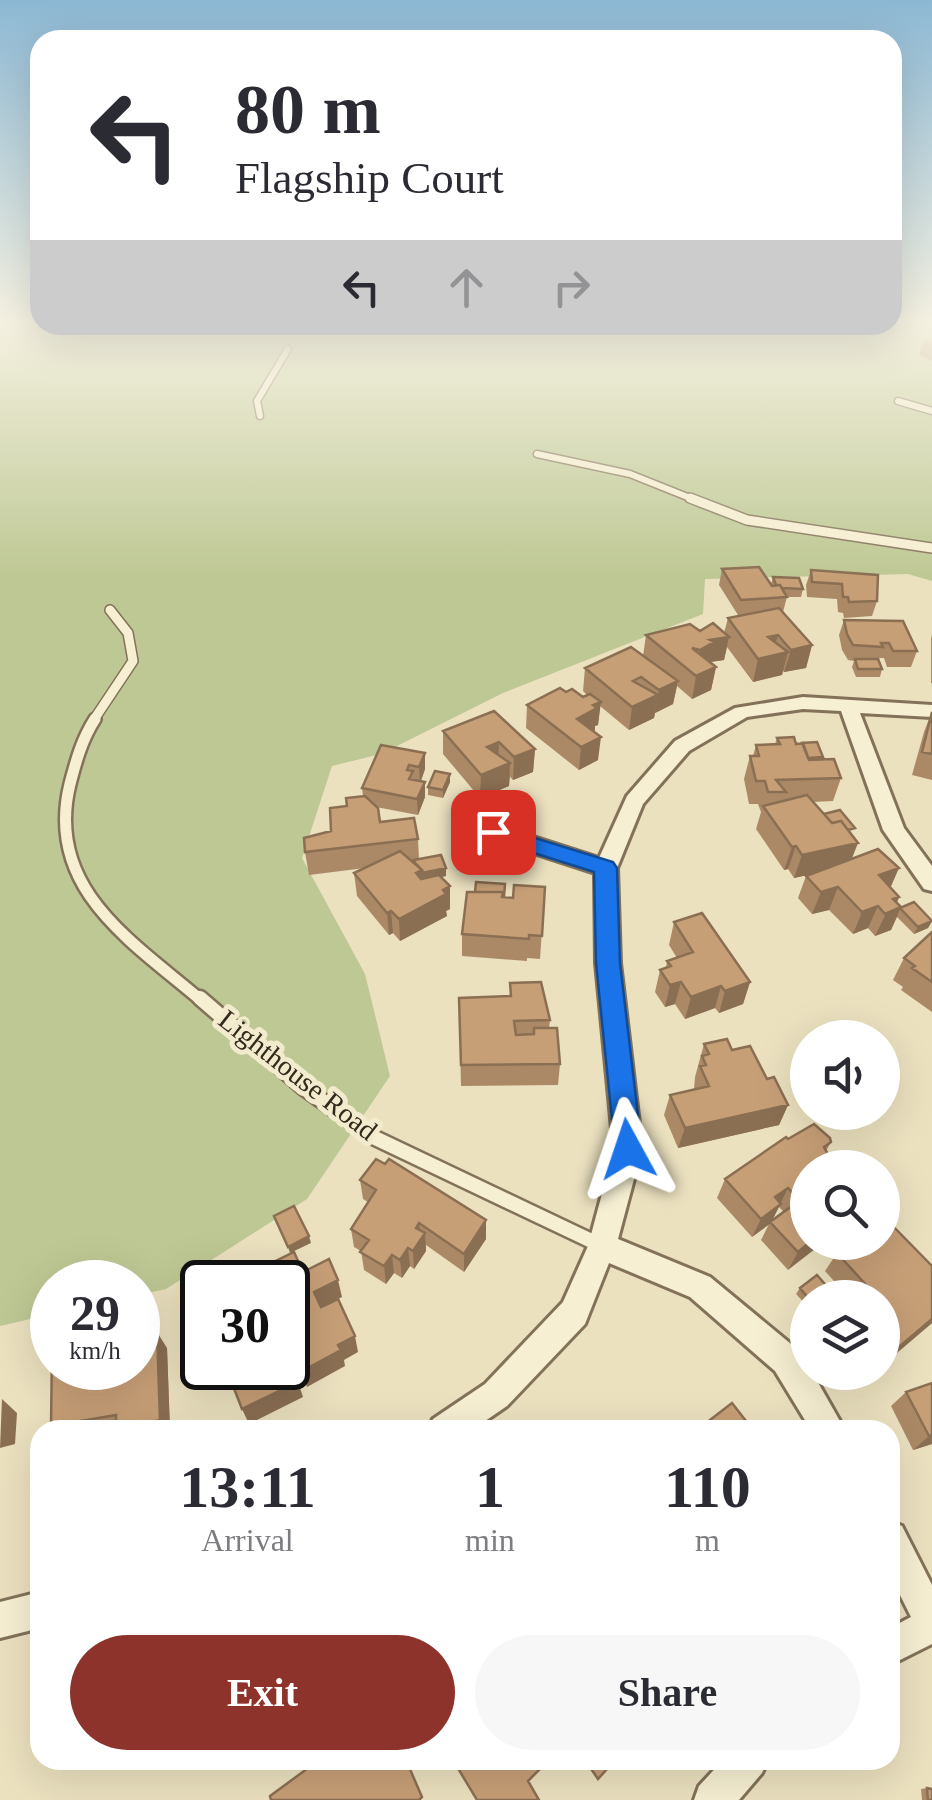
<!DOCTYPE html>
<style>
body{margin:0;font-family:"Times New Roman",serif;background:#f7f7f7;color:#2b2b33;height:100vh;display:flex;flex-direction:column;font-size:38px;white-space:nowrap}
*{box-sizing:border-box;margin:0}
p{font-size:32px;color:#7c7c81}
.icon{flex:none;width:55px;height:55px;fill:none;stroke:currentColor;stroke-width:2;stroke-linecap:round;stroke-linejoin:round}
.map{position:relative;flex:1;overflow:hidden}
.drawer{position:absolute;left:30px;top:1420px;width:870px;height:350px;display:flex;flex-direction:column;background:#fff;border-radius:30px;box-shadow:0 10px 40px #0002}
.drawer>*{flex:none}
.top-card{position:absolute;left:30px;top:30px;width:872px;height:305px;border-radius:30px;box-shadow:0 10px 40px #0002;background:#fff;color:#2b2b33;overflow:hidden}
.tools{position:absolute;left:790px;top:1020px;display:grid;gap:20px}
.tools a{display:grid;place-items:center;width:110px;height:110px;border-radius:50%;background:#fff;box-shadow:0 10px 40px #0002;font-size:50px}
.speed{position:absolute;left:30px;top:1260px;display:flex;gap:20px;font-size:50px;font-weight:700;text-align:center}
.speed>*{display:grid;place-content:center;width:130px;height:130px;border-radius:50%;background:#fff;box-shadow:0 10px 40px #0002;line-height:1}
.speed small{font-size:25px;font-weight:400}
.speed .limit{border:5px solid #111;border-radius:15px;background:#fff;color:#111}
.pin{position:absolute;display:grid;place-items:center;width:85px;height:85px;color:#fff;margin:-42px;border-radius:20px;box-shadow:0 5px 15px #0006}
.me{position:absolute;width:110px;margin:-55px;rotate:355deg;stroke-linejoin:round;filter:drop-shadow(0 0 8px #0008)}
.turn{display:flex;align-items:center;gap:35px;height:210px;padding:0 40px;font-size:45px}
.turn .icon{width:130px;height:130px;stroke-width:2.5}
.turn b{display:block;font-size:70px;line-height:85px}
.lanes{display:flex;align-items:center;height:95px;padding:0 40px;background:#0003;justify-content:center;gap:50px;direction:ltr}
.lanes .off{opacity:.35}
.eta{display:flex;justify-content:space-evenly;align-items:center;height:170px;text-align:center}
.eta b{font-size:60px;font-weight:700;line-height:70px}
.primary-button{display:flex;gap:20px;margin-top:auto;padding:20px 40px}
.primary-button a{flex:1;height:115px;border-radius:60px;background:#8e332c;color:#fff;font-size:40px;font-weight:700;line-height:115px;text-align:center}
.primary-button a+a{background:#f7f7f7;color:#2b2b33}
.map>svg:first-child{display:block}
.green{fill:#bec894}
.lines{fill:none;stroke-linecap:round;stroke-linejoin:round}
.service-far3-casing{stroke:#837259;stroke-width:9}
.service-far2-casing{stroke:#837259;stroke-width:12}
.service-far1-casing{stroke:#837259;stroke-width:16}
.service-casing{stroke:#837259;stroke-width:19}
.minor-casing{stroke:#837259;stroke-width:6}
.service-far3{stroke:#f6efd2;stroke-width:6}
.service-far2{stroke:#f6efd2;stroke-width:9}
.service-far1{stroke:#f6efd2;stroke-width:11}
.service{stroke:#f6efd2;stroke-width:14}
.minor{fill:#f6efd2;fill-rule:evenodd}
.wall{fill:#ab8966;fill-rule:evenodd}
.shaded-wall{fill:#8b6f53}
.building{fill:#c79f77;stroke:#8b6f53;stroke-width:2.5}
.route{fill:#1a73e8;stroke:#114b97;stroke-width:2.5}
.labels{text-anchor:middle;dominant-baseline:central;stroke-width:10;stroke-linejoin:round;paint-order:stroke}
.street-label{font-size:28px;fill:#33291c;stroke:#f3ebce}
</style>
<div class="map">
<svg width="932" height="1800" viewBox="0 0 932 1800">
<rect width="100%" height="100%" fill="#ebe1bf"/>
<path class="green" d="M0,324H932V581L908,574L705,579L703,614L503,693L381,754L332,766L302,858L365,974L390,1076L307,1199L166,1289L138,1295V1282H52V1314L0,1326Z"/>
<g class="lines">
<g class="service-far3-casing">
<path id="service-far3" d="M898,401L932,411
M260,416L257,401L288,349
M537,454L630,474L695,500"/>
</g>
<g class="service-far2-casing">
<path id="service-far2" d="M690,498L747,520L932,548
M93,721L133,661L128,633L110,610"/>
</g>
<g class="service-far1-casing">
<path id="service-far1" d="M95,719C82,739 76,761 70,784C44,889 133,942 202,1001"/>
</g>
<g class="service-casing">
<path id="service" d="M200,998L304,1088L373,1137L600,1245"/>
</g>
<g class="minor-casing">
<path id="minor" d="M803,697L932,705V717L860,713L904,828L932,866V891L924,889L883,830L841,711L803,709L747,717L689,751L643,804L617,868L620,963L642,1149L618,1239L710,1277L797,1349L808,1372H812L845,1430H811L775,1371L690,1297L609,1263L585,1324L507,1406L472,1430H428L433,1419L485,1384L563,1302L588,1246L614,1149L596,963L595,873L485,837L482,832L493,824L599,858L627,796L675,741L735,708Z
M890,1521L902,1526L932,1585V1644L890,1665V1628L911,1617L890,1575Z
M40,1592V1628L0,1638V1602Z
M723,1760H768L762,1773L739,1800H694L699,1786Z"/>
</g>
<use href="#service-far3" class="service-far3"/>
<use href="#service-far2" class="service-far2"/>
<use href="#service-far1" class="service-far1"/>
<use href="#service" class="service"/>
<use href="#minor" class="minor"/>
</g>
<path class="wall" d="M932,339V361L919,354L923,340Z
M722,569L771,584L773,577L803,589L801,597H787L783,612L812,645L806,668L784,672L783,671L782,675L753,682L727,647L724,660L710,662L716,667L711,690L692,699L677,686L673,704L655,713L654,718L629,730L600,706L598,725L595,726L594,732L598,760L579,770L526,728L527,705L566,692L583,697L587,695L583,691L585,668L643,656L646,635L700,631L724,633L728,618L745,615H738L719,585Z
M811,570L877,601L872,616L844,618L843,613L838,612L837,599L807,597L806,585Z
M844,620L917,651L911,667H887L884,658H879L882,669L880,677H856L852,667L854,661L848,660L842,650L839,635Z
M932,635V683H931V639Z
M932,711V780L912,775L924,732Z
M443,731L535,749L533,772L513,780L510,777L509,786L480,798L443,754Z
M777,738L796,744L823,757L822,760L841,778L833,801L813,802L824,814L852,835V858L890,888L899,897L897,903L901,908L932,921L928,928L914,934L897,917L891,930L875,936L868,928L853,934L829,910L812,914L798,898L806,876L811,874L794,878L788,869L784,870L756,829L761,812L758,804H749L744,779L750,756H753L756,745L775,744Z
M425,753V769L421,781L425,797L418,815L376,807L380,822L418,839L419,859L446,876L441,877L450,909L446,911L447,916L400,941L393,933L389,935L357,896L354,873L365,868L309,875L305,852L331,831L347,806L363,796L362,788Z
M450,774V782L443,798L428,795V787Z
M545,887L540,959L527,958V961L462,956V934L505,897L513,898Z
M674,922L750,982L743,1004L719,1013L715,1008L685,1019L675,1004L665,1007L655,992L660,970L666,968L667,961L677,958L669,945Z
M932,932V1012L901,990L903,987L893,980L904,958Z
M510,983L550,1020L549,1028L560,1064L558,1085L461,1086L459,998L510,997Z
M704,1044L732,1050L767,1079L788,1105L779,1125L678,1148L664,1115L670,1095L694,1089L695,1077Z
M788,1139L831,1142L826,1151L808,1242L788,1270L761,1240L769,1224L752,1237L717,1198L725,1179ZM779,1207L784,1212L772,1220Z
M360,1180L486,1239L464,1272L426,1245V1251L414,1269L410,1266L402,1278L394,1273L386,1284L364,1270L361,1251L354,1247L351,1229L368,1202L363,1199Z
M837,1253L932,1323L885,1363L882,1360V1298H849L825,1271Z
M800,1288L808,1298V1307L796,1294Z
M142,1336L167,1348L170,1430H55L51,1426Z
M932,1383V1444L913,1450L891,1406L906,1392Z
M927,1788L932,1800H922L921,1789Z"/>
<path class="shaded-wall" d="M778,635L772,656L788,652L782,675L753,682L758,659L768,637Z
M729,637L724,660L710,662L696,673L700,650L710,640Z
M812,645L806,668L784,672L791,650Z
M716,667L711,690L692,699L696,676Z
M678,681L673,704L655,713L659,690Z
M658,695L654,718L629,730L632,707Z
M601,702L598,725L595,726V731L577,719L593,705Z
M601,737L598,760L579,770L581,747Z
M499,742L498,765L487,747Z
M535,749L533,772L513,780L514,757Z
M425,753V769L420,783L419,767Z
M510,763L509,786L480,798L481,775Z
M450,774V782L443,798V790Z
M425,782V797L418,815L417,799Z
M858,843L849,866L794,878L802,855Z
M796,846L788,869L784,870L792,847Z
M446,868V876L423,881L416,873L422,870Z
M899,868L889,891L879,875Z
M450,886V909L446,911L447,916L400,941L399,919Z
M838,887L829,910L812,914L821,892Z
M899,897L893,910L901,907L891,930L875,936L893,899Z
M878,906L868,928L853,934L862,912Z
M391,911L393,933L389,935L387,913Z
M932,921L928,928L914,934L918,927Z
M681,982L675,1004L665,1007L670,985Z
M750,982L743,1004L719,1013L725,991Z
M721,986L715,1008L685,1019L691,997Z
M788,1105L779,1125L678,1148L685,1128Z
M788,1188L771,1223L752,1237L761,1219L775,1197Z
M486,1220V1239L464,1272V1254Z
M419,1223L421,1239L425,1233L426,1251L414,1269L413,1251L416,1228Z
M309,1236L311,1243L290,1253L288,1247Z
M810,1242H824L788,1270L798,1252Z
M408,1248L410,1266L402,1278L400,1260Z
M392,1255L394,1273L386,1284L384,1266Z
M338,1280L342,1297L319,1309L314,1292Z
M932,1319V1323L885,1363L899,1347Z
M157,1332L167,1348L170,1430H116Z
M355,1336L358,1352L344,1360L345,1366L307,1387L302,1371L338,1345Z
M298,1382L303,1397L249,1424L242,1409Z
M2,1399L17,1413L15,1444L0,1448Z
M932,1435V1444L913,1450L929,1436Z"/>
<path class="building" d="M759,567L772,586L780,585L787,597L741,600L722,569Z
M811,570L878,575L877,601L849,602L848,597H843L842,584L812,582Z
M773,577L799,578L803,589L782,588L780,585H776Z
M779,608L812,645L791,650L778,635L768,637L788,652L758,659L728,618Z
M844,620L903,621L917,651H893L889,643H881L883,647L853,645L847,634Z
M713,623L729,637L710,640L714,642L700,650L692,648L716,667L696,676L646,635L690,624L700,631Z
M631,647L678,681L659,690L641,677L633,681L658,695L632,707L585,668Z
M855,659H878L882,669H858Z
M560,688L566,692L572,689L583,697L590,694L601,702L593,705L597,708L577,719L601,737L581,747L527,705Z
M494,711L535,749L514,757L499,742L487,747L510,763L481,775L443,731Z
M932,712V754L922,752Z
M794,737L796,744L803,743L809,760L834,759L841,778L776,780L786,792H768L765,781H756L750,756H759L756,745L780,744L777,738Z
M817,742L823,757L808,758L802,743Z
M381,745L425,753L419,767L409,765L407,770L413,771L409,779L425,782L417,799L362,788Z
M435,771L450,774L443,790L428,787Z
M807,795L832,823L841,821L858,843L802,855L796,846L792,847L763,806Z
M365,796L378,808L380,822L414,818L418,839L305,852L304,838L331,831L330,808L347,806L346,798Z
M840,810L855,828L848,830L841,821L832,823L824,814Z
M878,849L899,868L879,875L899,897L893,899L901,907L885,914L878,906L862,912L838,887L821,892L806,876Z
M400,851L422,870L416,873L421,879L439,875L450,886L443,890L446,894L399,919L391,911L387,913L354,873Z
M441,855L446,868L422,873V870L415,863L414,860Z
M476,882L505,884L504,897L503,892H475Z
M514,885L545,887L542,936L529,935V939L462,934L467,892H503L502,897L513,898Z
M914,902L932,921L918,927L900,908Z
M702,913L750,982L725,991L721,986L691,997L681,982L670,985L660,970L671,966L667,961L693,952L674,922Z
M932,932V982L912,968L915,966L904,958Z
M541,982L550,1020L514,1021L516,1035L534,1034V1028H557L560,1064L461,1065L459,998L511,996L510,983Z
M727,1039L732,1050L750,1046L767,1079L774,1077L788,1105L685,1128L670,1095L709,1086L700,1066L706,1065L702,1056L709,1054L704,1044Z
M814,1124L830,1138L831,1142L824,1147L829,1156L842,1168H808V1242H810L798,1252L770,1222L800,1200L788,1188L775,1197L781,1204L761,1219L725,1179L786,1137L788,1139Z
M376,1159L385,1164L389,1159L486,1220L464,1254L419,1223L416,1228L425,1233L413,1251L408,1248L400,1260L392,1255L384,1266L360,1252L369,1240L351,1229L376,1190L360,1180Z
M294,1206L309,1236L288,1247L274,1216Z
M884,1217L932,1266V1319L899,1347L882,1329V1298H878L837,1253L849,1242H882Z
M294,1252L303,1272L329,1259L338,1280L314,1292L321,1307L338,1299L355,1336L338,1345L341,1350L302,1371L288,1338V1282H233Z
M817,1275L837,1298H808L800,1288Z
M139,1331V1336L157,1332L160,1420L116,1430V1415L51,1426L52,1350V1368H138V1332Z
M288,1359L298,1382L242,1409L226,1368H288Z
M932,1383V1435L929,1436L906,1392Z
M732,1403L753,1430H697Z
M319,1760H406L422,1797L419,1800H271L270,1796Z
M453,1760H549L528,1781L539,1800H477Z
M585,1760H615L598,1779Z
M927,1788L932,1789V1800H928Z"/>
<linearGradient id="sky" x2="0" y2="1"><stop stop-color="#8cb8d4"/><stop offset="0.56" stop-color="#f6f2e2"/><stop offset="1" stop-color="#f6f2e2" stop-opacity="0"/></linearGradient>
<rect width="932" height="576" fill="url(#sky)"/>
<path class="route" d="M493,825L613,862L617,868L620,963L642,1149L638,1158L628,1162L619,1158L615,1149L596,963L594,872L486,838L482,832L486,827Z"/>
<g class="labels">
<g class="street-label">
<text transform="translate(298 1075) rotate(38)">Lighthouse Road</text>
</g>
</g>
</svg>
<div class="tools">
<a><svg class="icon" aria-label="sound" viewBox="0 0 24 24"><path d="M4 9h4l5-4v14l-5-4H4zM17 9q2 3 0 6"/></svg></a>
<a><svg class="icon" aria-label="search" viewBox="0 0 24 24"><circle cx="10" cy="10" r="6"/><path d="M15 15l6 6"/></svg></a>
<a><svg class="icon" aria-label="layers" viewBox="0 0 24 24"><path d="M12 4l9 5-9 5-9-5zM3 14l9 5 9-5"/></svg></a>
</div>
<div class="speed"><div>29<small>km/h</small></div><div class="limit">30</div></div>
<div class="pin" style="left:493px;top:832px;background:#d93025"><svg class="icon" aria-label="arrive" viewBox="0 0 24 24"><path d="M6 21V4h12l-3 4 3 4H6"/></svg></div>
<svg class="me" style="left:628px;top:1149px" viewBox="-20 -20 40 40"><path d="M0-17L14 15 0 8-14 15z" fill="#1a73e8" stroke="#fff" stroke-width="4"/></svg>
<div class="top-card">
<div class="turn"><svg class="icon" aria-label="left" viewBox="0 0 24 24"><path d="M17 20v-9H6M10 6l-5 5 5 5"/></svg><div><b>80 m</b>Flagship Court</div></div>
<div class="lanes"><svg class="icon" aria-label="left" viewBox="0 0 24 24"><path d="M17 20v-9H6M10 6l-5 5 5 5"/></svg><svg class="icon off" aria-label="ahead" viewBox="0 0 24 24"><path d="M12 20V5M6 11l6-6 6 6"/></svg><svg class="icon off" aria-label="right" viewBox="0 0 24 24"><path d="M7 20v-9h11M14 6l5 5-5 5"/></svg></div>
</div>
<section class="drawer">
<div class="eta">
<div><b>13:11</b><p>Arrival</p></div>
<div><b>1</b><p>min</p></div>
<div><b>110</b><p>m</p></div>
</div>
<div class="primary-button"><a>Exit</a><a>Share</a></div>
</section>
</div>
